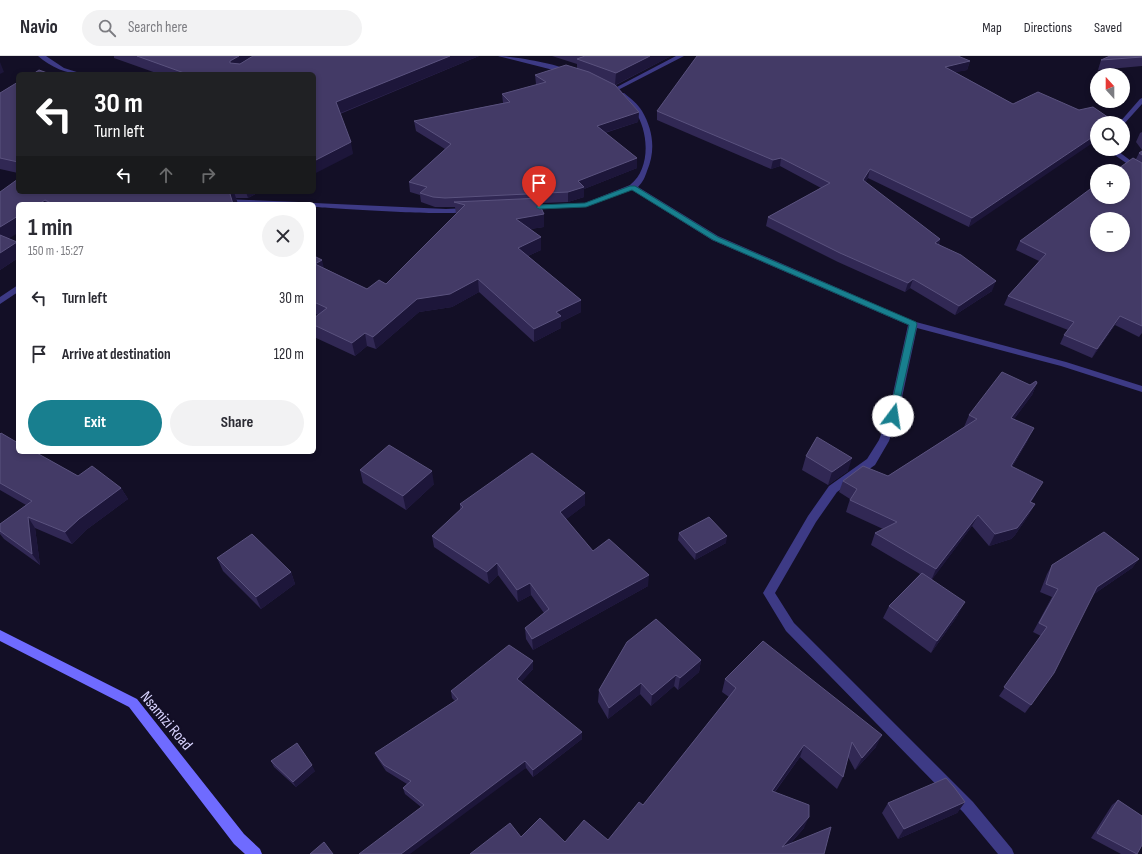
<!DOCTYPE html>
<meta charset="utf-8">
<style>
body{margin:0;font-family:"Sofia Sans Condensed",sans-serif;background:#f2f2f3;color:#2b2b33;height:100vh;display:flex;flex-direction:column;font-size:15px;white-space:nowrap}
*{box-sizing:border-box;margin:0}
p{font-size:13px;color:#7c7c81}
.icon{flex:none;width:22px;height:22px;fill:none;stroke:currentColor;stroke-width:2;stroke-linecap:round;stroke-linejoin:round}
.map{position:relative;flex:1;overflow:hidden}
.sheet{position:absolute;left:16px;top:146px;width:300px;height:252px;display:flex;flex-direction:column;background:#fff;border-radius:6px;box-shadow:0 2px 6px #0003}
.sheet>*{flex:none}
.hud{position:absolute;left:16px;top:16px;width:300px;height:122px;border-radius:6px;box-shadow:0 2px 6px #0003;background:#202124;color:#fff;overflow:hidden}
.needle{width:26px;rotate:339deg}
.controls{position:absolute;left:1090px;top:12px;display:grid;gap:8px}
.controls a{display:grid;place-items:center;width:40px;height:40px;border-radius:50%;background:#fff;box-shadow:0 2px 6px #0003;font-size:20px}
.pin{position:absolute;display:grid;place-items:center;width:34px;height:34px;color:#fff;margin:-41px -17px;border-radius:50% 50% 50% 0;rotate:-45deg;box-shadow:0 0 4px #0007}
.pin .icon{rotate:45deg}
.me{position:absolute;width:44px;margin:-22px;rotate:14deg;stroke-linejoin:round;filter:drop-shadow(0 0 3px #0008)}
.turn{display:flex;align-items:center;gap:14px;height:84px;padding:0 12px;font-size:18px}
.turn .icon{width:52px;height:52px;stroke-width:2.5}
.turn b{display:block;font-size:28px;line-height:34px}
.lanes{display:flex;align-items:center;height:38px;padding:0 12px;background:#0003;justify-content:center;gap:20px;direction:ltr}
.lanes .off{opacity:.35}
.round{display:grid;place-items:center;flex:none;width:42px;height:42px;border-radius:21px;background:#f2f2f3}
.head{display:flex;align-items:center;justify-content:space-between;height:68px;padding:0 12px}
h1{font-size:24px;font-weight:700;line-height:30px}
.action{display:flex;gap:8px;margin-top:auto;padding:8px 12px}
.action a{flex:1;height:46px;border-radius:24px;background:#187f8f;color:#fff;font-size:16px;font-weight:700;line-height:46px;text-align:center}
.action a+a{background:#f2f2f3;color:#2b2b33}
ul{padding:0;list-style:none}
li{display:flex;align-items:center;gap:12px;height:56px;padding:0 12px}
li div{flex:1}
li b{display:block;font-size:15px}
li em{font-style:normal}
header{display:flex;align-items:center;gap:24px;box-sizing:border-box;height:56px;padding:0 20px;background:#fff;border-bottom:1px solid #e1e1e2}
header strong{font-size:19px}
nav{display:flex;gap:22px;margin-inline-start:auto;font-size:14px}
.search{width:280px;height:36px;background:#f2f2f3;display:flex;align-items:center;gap:10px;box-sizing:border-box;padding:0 14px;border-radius:22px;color:#7c7c81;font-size:15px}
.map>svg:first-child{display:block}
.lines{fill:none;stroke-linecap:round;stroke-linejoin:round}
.street{fill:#3d3a85;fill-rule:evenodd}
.secondary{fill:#6f6bff;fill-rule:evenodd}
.wall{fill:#312854}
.shaded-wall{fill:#1d163a}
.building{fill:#433a66;stroke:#5a527e;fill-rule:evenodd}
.route{fill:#187f8f;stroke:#10535d}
.labels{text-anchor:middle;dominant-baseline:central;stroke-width:4;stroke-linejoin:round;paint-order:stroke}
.near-street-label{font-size:16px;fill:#d9d4ff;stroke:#130f26}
</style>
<header>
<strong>Navio</strong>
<div class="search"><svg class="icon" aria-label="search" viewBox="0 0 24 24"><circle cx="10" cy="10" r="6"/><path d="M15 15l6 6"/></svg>Search here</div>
<nav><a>Map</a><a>Directions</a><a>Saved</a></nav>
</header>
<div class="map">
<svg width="1142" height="798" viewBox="0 0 1142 798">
<rect width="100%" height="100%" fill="#130f26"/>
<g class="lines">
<path class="street" d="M38,0H46L64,12L83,18C66,18 51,11 38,0Z
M498,0C512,0 561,8 572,16L569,18Z
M676,0H684L618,34L613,33Z
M620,37H624C630,42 638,48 642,55C653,74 656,94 647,115C645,121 643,126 638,131L718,180L916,266L1066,306L1142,330V336L1061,310L917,272L898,360L889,385L875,409L837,436L816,466L775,537L794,567L973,746L1012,793L1014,798H998L963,756L786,575L763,537L808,460L829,430L867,403L879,384L888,360L908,269L712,184L632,134L586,151L526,153L525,151L529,149L585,147L630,129C651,113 649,76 635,55C631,49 625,44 620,39Z
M1142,42V48L1124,68L1119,67L1140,43Z
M1106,93H1115L1142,113V118Z
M220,143L299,146L303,148L223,147H220Z
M314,147L446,153L469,152L473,154C463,162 335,152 314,151V148H311Z
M18,229V236L0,248V241Z"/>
<path class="secondary" d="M0,574L137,643L244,778L260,793L262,798H245L234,788L129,651L0,585Z"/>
</g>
<path class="wall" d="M114,0H479L340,58L353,98L314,18H159L114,2Z
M552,0H671L616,29L639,56L638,66L605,77L637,102V112L584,133V141L568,146L543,147V154L542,155L544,171L530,173L541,181V194L528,200L581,244V256L561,266V272L534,286L479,236L452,251L419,256L376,293L367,290L355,300L314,281V262L318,259L314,257V200L324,212L367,233L386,228L456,158L455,151H435L421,146L420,139L410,136L409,126L445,93L416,75L414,65L503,47L502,38L536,29V28L535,19L577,12V8Z
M1142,0V10L1098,14L1101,4Z
M970,5L967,14L955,16L1013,48L969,171L868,122L865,126L940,183L939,188L992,235L955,259L910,232L905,236L838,206L766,170L768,161L821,132L780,110L771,113L657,64V55Z
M18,26V117L0,113V37Z
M1142,76V94L1136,86L1140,77Z
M1142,95V277L1139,281L1115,269L1092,302L1060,288L1064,279L1068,274L1004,249L1008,240L1039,205L1016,194L1020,185L1136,103L1139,97Z
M0,136H259L248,142H236L238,148H18L8,183L18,189V202L0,214Z
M1037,327L1032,339L1014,363L1028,384L1012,411L1036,438L1031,446L1035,448L1028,460L1015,479L1011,483L989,490L972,470L932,523L958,559L931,597L883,562L889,550L920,518L871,489L875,477L883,473L846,456L850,443L839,436L843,425L888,420L964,371L969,359L1030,329Z
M0,378L78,420L121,432L128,443L86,474L72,488L35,472L40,509L4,483L0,478V468L26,449L0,434Z
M806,400L848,415L828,429L802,414Z
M360,414L434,428L406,454L363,427Z
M460,448L585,449L566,463L593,495L648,530L533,594L526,583L525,572L544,557L531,539L518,546L498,519L489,528L434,491L432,480L460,454Z
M679,477L726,487L695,504L678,484Z
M217,502L291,516L295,528L261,553L223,515Z
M1139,503L1132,512L1094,538L1031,649L1025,657L999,640L1041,580L1033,576L1052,541L1040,536L1047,518L1052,509Z
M701,604L699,616L678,634L674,630L651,650L640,638L608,663L598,646L599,634Z
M533,605V613L521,626L582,683L533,721L526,712L421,751L405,738L403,732L407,728L386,715L378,703L375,697L455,645L452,642L451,635Z
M725,623L876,691L855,714L848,701L843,721L837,733L800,701L775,736L804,772L790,788L470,798L521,781L565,786L608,784L643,749L729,641L722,636Z
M271,705L315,715L296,731L274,711Z
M1118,744L1137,798H1121L1091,782L1112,749Z
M965,746L957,757L898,783L882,757L888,747Z"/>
<path class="shaded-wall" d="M239,0H261L233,18L230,7V5Z
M450,0H479L338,58L336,46Z
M650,0H671L615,29L616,17Z
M970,5L967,14L942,19L945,11Z
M0,6L4,16L0,18Z
M639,56L638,66L597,79V70Z
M1097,78V84L969,171L972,162Z
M351,86L353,98L314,118V105Z
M637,102V112L584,133V141L568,146V136L578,125Z
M781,102L780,110L771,113L773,104Z
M870,113L868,122L861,133L863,124Z
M233,136H234L238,148H233L230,138Z
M246,136H259L248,142Z
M542,142L543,154L537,156V144Z
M45,144L46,148H39Z
M544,158V171L517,175L516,163Z
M18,160V177L0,188V171Z
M541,181V194L519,204L518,192Z
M940,183L937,192L935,187Z
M17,186L18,189V202L0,214V197Z
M322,204L325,216L315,208Z
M478,223L479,236L452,251L419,256L376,293L373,281L417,243Z
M913,223L910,232L905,236L908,227Z
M996,225L992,235L955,259L959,250Z
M581,244V256L561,266V272L534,286V273L556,256Z
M1120,260L1115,269L1092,302L1097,293Z
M365,277L367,290L355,300L352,287Z
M1037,327L1032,339L1006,374L1011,362Z
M1034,372L1028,384L1005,422L1011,410Z
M852,402L848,415L828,429L832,416Z
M432,415L434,428L406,454L403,440Z
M1043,426L1036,438L1023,458L1030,446Z
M121,432L128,443L86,474L72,488L65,476L79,463Z
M585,437V449L560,468V456Z
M1035,448L1028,460L1015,479L1011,483L989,490L995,478Z
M978,459L972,470L931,525L936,513Z
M28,461L35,472L40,509L32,498Z
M727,480L726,487L695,504L696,497Z
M1139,503L1132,512L1091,540L1097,531Z
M497,507L498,519L489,528L487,516Z
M291,516L295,528L261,553L256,541Z
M649,519L648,530L533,594L532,583Z
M530,527L531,539L518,546L517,534Z
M965,546L958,559L931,597L937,585Z
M701,604L699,616L678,634L680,622Z
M533,605V613L518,630L517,623Z
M676,619L674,630L651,650L652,639Z
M641,627L640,638L608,663L609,652Z
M582,676V683L533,721V714Z
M882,679L876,691L855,714L862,702Z
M804,689L800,701L767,746L772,735Z
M525,705L526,712L410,798H401Z
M312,709L315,715L296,731L293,726Z
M965,746L957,757L898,783L904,773Z
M809,761L804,772L781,798L782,791Z"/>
<path class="building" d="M137,0H239L230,5V7L240,8L253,0H450L336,46L351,86L314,105V18H187Z
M585,0H650L616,17L577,3Z
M697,0H958L970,5L945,11L1013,48L1038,36L1079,54L1093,51L1115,66L1113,67H1097V78L972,162L870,113L863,124L940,183L935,187L961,199L996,225L959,250L913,223L908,227L840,197L768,161L830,127L781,102L773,104L657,55Z
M1110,0H1142V1L1101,4Z
M566,9L589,16L615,29L639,56L597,70L637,102L578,125L584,131L568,136L445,142L433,141L420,137L427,131L409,126L451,88L414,65L510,46L502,38L546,26L535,19Z
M39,14L50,18H33Z
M18,26V106L0,102V37Z
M1142,95V99L1139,97Z
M1133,102L1142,107V270L1120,260L1097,293L1064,279L1074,266L1008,240L1046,198L1020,185L1097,128V141H1123V115H1115ZM1097,163H1123V189H1097Z
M18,123V136H121V137L132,136H160L161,137L233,136L230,138L233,148H53L45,144L39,148H18V160L0,171V136Z
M542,142L537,144L544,158L516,163L541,181L518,192L581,244L556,256L561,260L534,273L478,223L450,238L417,243L373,281L365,277L352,287L314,269V262L327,252L314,246V200L322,204L315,208L367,233L379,224L386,228L465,149L454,146Z
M0,179L17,186L0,197Z
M1002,316L1030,329L1036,325L1037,327L1011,362L1034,372L1011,410L1043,426L1030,446L1035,448L1021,467L1017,472L995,478L978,459L936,513L875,477L897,466L850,444L857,433L843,425L863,410L888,420L977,363L969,359Z
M1,377L18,387V396H35L78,420L92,410L121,432L79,463L65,476L28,461L32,498L0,475V468L32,445L0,427V378Z
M817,381L852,402L832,416L806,400Z
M389,389L432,415L403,440L360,414Z
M532,397L585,437L560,456L593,495L609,483L649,519L532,583L525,572L549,553L530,527L517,534L497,507L487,516L432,480L463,451L460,448Z
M709,461L727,480L696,497L679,477Z
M1104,476L1139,503L1097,531L1054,617L1031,649L1004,631L1047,571L1039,567L1058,533L1046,528L1052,509Z
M252,478L291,516L256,541L217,502Z
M922,517L965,546L937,585L889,550Z
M656,563L701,604L680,622L676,619L652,639L641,627L609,652L599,634L627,586Z
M763,585L882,679L862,702L852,686L843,721L804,689L772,735L809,749V761L782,791L831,771L824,798H470L510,767L521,781L540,762L565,786L584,764L608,784L639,746L643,749L736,632L725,623Z
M509,589L533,605L517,623L582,676L533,714L525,705L401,798H359L424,749L403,732L411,725L384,709L375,697L458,643L451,635Z
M297,687L312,709L293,726L271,705Z
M946,722L954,731L965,746L904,773L888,747Z
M1118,744L1142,760V789L1137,798L1097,777Z
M324,786L333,798H310Z"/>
<path class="route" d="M630,130H635L718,181L916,266L917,268L896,362H890L889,360L909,269L713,184L632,134L586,151L539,153L536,151L539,149L585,147Z"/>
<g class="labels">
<g class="near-street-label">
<text transform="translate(166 665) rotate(50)">Nsamizi Road</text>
</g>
</g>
</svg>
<div class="controls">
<a><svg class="needle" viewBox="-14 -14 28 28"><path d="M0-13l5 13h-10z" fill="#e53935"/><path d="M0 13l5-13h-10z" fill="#7c7c81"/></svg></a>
<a><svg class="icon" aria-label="search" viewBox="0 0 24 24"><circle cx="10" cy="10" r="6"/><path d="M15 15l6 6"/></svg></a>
<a>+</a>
<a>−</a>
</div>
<div class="pin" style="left:539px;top:151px;background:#d93025"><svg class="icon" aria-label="arrive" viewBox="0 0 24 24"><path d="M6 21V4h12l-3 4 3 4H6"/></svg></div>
<svg class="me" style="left:893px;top:360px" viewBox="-20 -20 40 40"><circle r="19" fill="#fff"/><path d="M0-13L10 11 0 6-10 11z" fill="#187f8f"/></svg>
<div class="hud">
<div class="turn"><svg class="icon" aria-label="left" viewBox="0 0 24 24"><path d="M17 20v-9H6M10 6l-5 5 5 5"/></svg><div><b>30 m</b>Turn left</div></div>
<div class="lanes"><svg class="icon" aria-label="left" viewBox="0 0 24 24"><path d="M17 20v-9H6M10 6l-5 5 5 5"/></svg><svg class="icon off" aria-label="ahead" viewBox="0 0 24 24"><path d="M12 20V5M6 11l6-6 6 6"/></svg><svg class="icon off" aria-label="right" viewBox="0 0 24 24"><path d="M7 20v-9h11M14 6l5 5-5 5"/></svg></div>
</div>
<section class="sheet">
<div class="head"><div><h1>1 min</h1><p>150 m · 15:27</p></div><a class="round"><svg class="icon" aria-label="close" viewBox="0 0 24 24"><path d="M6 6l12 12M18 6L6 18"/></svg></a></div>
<ul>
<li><svg class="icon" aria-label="left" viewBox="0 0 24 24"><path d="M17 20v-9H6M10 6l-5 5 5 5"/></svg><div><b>Turn left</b></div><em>30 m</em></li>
<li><svg class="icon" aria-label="arrive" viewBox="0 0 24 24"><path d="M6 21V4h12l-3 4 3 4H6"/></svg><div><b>Arrive at destination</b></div><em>120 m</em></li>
</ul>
<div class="action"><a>Exit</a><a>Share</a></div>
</section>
</div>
